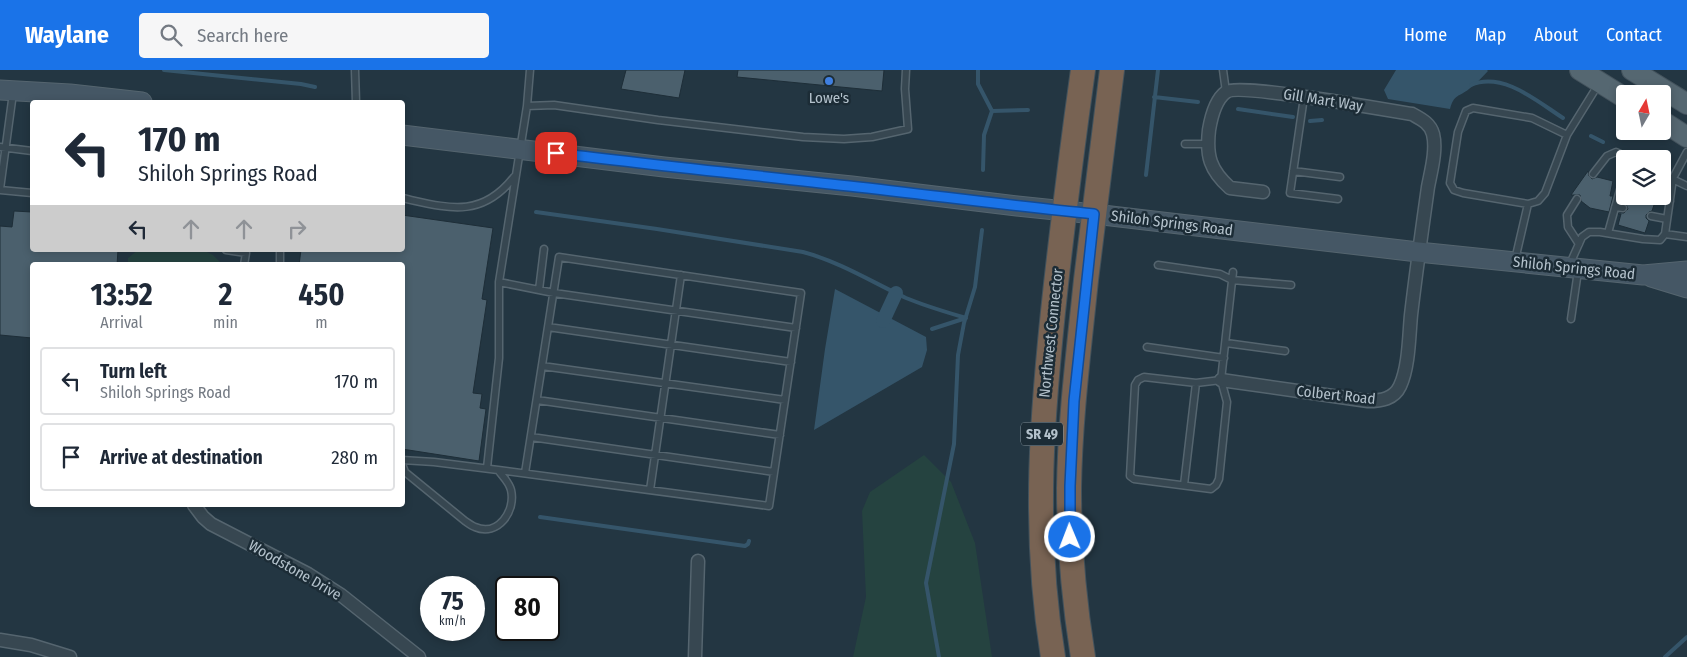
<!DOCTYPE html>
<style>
body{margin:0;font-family:"Fira Sans Condensed",sans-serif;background:#f6f6f7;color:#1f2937;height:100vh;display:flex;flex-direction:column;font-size:19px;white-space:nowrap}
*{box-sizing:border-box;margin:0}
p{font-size:16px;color:#747a83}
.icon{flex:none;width:28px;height:28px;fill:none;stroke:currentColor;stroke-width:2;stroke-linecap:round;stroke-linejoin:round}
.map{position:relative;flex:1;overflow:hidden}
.drawer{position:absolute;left:30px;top:192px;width:375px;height:245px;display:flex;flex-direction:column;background:#fff;border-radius:5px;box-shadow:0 2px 8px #0003}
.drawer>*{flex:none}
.top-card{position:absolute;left:30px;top:30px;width:375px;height:152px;border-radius:5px;box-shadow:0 2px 8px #0003;background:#fff;color:#1f2937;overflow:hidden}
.needle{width:32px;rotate:9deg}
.tools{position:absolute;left:1616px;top:15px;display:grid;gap:10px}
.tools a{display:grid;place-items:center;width:55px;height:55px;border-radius:5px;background:#fff;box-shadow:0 2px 8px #0003;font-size:25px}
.speed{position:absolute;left:420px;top:506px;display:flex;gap:10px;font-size:25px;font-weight:700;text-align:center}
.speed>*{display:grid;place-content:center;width:65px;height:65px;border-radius:50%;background:#fff;box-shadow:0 2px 8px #0003;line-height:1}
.speed small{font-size:12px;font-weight:400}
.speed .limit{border:2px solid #111;border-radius:8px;background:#fff;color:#111}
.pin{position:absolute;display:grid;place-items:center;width:42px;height:42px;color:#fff;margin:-21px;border-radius:10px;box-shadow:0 2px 8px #0006}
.me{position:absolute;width:55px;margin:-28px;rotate:359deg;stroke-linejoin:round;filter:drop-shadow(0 0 4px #0008)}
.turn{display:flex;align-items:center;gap:18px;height:105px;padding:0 25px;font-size:22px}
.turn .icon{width:65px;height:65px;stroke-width:2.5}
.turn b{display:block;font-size:35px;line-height:42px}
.lanes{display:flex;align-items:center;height:48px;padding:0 25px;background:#0003;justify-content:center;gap:25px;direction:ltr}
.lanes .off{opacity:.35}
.eta{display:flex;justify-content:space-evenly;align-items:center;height:85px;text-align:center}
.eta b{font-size:30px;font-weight:700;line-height:35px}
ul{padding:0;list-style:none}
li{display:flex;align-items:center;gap:15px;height:68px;margin:0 10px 8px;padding:0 15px;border:2px solid #e0e1e3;border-radius:5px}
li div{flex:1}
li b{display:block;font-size:19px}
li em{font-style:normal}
header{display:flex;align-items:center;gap:30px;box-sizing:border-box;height:70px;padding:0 25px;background:#1a73e8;color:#fff}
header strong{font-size:24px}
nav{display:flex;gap:28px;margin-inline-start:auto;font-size:18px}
.search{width:350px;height:45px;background:#f6f6f7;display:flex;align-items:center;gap:12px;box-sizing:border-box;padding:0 18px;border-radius:5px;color:#747a83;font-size:19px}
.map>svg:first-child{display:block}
.green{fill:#254340}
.water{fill:#35556a}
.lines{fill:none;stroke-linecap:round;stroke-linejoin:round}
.stream{stroke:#35556a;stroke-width:4}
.canal{stroke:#35556a;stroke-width:14}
.building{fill:#4b606d;stroke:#1e2e38}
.lane-casing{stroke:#55656f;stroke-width:9}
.street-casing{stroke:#55656f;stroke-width:15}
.secondary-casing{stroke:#55656f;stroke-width:21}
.primary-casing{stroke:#44535d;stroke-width:22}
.highway-casing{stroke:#42525c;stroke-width:26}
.lane{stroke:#374751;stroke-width:6}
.street{stroke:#374751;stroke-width:12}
.secondary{stroke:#455765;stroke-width:19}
.primary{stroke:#556771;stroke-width:20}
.highway{stroke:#786353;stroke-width:24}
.route-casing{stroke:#114b97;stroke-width:12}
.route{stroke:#1a73e8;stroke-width:9}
.shop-dot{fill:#3f7fe0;stroke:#1c2c36;stroke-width:2}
.labels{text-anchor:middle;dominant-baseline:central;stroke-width:5;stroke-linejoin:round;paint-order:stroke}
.shield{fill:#1c2c36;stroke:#86959f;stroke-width:1}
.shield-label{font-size:14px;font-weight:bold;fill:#b4c2cc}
.poi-label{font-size:15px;fill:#b4c2cc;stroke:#1c2c36}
.street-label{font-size:15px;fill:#b4c2cc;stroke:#1c2c36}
</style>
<header>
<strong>Waylane</strong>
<div class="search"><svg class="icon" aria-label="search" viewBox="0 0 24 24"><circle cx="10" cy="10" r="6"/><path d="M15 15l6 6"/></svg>Search here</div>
<nav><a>Home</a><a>Map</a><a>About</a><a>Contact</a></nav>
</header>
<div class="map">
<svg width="1687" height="587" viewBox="0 0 1687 587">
<rect width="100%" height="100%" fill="#233642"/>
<path class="green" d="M138,180L205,181L213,185L223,195H128V188Z
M924,385L951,412L975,473L992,587H853L866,527L862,441L870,422Z"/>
<path class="water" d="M1396,0H1487L1488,1C1482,7 1476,14 1469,19C1459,27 1454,24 1450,39L1388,29L1384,20Z
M835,219L926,267L927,280L922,297L814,360L825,279Z"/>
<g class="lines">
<path class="stream" d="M164,0L301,14L315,17
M978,0V14L992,41L984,65L983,100
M1471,15C1503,1 1538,32 1563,48
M1154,27L1198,32
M1238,39L1293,47
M992,41L1028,40
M1310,51L1322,50
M1591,66L1603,72
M1146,105L1158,0
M536,142L657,159L803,182C840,192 872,212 906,228C925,236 946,242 966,248
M932,259L966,248
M540,447L745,476L748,474L749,471
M939,587L926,513L954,374L958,285L964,253L975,217L982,160
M1665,587L1687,567"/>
<path class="canal" d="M883,251L896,223"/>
</g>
<path class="building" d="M626,0H685L679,28L621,19Z
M738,0H884L882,21L737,7Z
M1588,101L1589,106L1592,109L1597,107L1613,111L1610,126H1613L1609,142L1590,138L1581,131L1580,125H1571Z
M1623,126H1655L1656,129L1652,141L1649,142L1646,145V148L1649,151L1645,163L1618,155L1621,144H1618L1619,143H1624L1628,139L1626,134L1622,133Z
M14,141L32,142V180H118L117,195H32V268L0,265V156L12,157Z
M402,145L493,158L482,229L487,230L473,323L482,324L480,338L486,339L479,391L402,379V195H299L301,180H402Z"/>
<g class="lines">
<g class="lane-casing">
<path id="lane" d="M355,0L356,32
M1223,0L1226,22
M1304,27L1290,123L1338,129
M527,36L554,35L658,50L803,67L844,69L872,67L908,59L905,19L906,0
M1185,74H1208
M0,77L32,81
M1293,101L1340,107
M1593,104L1607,86L1616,82L1625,86L1627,89
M1662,104L1687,116
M0,119L13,23
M0,120L32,123
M1660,126L1670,131
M402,128C448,138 481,149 514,107
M1577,129L1567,145L1568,157L1579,174
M1528,134L1463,123L1454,120L1450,113L1458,62L1466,41L1473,38L1532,48L1567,65
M1615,137L1623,138
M1651,146L1667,149
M1608,163L1625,102
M1665,164L1687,167
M226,180L246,183L244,195
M1515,190L1528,134L1538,131L1545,123L1567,65L1598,15
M280,195V180
M1158,195L1220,204L1232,210L1291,215
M1569,196L1582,167L1589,162H1600L1643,169L1660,170L1665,164L1673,108L1687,82
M499,212L554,223L796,258
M539,220L544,179
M1571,249L1578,201
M548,257L791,292
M1226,273L1285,281
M1147,277L1224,288
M542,296L785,330
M1221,310L1196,313L1144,307L1138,310L1135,315L1130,406L1134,409L1211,419L1216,415L1219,409L1227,332L1221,310L1233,202
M537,330L780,365
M531,367L774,402
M402,390L434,392L498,400C503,407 509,412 511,420C516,441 498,467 475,457C472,456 468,453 465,451L405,402L402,394
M487,398L499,288V212L527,36L530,0
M498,400L769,436L801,223L559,187L525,403
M1184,415L1196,313
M650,420L681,205"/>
</g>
<g class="street-casing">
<path id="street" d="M1221,310L1368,331C1381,331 1394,329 1400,316C1409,297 1409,266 1411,245C1416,202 1422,160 1428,117C1431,101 1437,80 1433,64C1430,53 1421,49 1412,44C1386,40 1239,13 1226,22C1215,30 1211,48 1209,60C1206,86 1210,100 1230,118L1263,122
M194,435L203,447L211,454L308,504L341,525L419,587
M0,570L31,575L70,587
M695,587L698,491"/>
</g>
<g class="secondary-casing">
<path id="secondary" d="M0,20L70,24L142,32
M402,65L664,97L852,116L1017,136L1094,144L1418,182L1643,205L1687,201
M1651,207L1687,218"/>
</g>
<g class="primary-casing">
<path id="primary" d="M1580,0L1625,28
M1632,0L1687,34
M1662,51L1687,67"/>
</g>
<g class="highway-casing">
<path id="highway" d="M1053,587C1032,459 1042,341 1056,214C1064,143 1073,71 1083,0
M1083,587C1074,531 1069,474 1069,418C1070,348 1079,279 1086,210C1094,140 1103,70 1112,0"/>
</g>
<use href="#lane" class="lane"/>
<use href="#street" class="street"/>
<use href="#secondary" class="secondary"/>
<use href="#primary" class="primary"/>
<use href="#highway" class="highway"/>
</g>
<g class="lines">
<g class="route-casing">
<path id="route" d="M556,83C653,95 751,105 849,116C931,125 1012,136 1094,144L1074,331L1070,416V467"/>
</g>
<use href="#route" class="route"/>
</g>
<circle class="shop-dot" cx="829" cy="11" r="5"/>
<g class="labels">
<rect class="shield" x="1021" y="352.5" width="42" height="23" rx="4"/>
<g class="shield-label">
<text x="1042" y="364">SR 49</text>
</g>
<g class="poi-label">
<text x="829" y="28">Lowe's</text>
</g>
<g class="street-label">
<text transform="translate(1323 30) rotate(9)">Gill Mart Way</text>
<text transform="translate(1172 153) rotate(7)">Shiloh Springs Road</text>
<text transform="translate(1574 198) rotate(6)">Shiloh Springs Road</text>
<text transform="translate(1051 263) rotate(-84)">Northwest Connector</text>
<text transform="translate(1336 325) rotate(6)">Colbert Road</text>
<text transform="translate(295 500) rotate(30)">Woodstone Drive</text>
</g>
</g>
</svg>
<div class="tools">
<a><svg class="needle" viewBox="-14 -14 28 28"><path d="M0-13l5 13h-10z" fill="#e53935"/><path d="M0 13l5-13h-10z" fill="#747a83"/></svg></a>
<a><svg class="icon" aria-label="layers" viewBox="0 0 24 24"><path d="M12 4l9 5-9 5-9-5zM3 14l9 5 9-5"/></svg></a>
</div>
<div class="speed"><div>75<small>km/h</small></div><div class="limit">80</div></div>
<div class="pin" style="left:556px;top:83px;background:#d93025"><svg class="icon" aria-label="arrive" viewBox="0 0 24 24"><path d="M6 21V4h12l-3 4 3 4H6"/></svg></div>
<svg class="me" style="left:1070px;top:467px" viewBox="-20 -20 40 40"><circle r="17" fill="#1a73e8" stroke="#fff" stroke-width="3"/><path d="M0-11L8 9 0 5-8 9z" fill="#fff"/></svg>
<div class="top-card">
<div class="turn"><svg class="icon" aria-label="left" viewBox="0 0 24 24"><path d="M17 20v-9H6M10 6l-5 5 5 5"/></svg><div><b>170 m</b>Shiloh Springs Road</div></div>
<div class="lanes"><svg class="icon" aria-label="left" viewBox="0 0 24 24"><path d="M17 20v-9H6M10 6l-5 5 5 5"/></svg><svg class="icon off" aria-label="ahead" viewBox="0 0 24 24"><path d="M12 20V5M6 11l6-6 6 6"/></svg><svg class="icon off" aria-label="ahead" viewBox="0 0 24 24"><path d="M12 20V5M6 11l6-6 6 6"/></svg><svg class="icon off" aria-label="right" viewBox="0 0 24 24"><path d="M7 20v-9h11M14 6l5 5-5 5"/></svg></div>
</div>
<section class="drawer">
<div class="eta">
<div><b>13:52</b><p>Arrival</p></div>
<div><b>2</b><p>min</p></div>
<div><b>450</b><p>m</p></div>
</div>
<ul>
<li><svg class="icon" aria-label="left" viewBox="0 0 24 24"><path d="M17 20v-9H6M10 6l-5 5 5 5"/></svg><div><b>Turn left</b><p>Shiloh Springs Road</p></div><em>170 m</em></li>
<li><svg class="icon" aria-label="arrive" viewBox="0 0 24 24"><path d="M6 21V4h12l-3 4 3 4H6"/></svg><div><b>Arrive at destination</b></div><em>280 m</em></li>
</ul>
</section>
</div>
